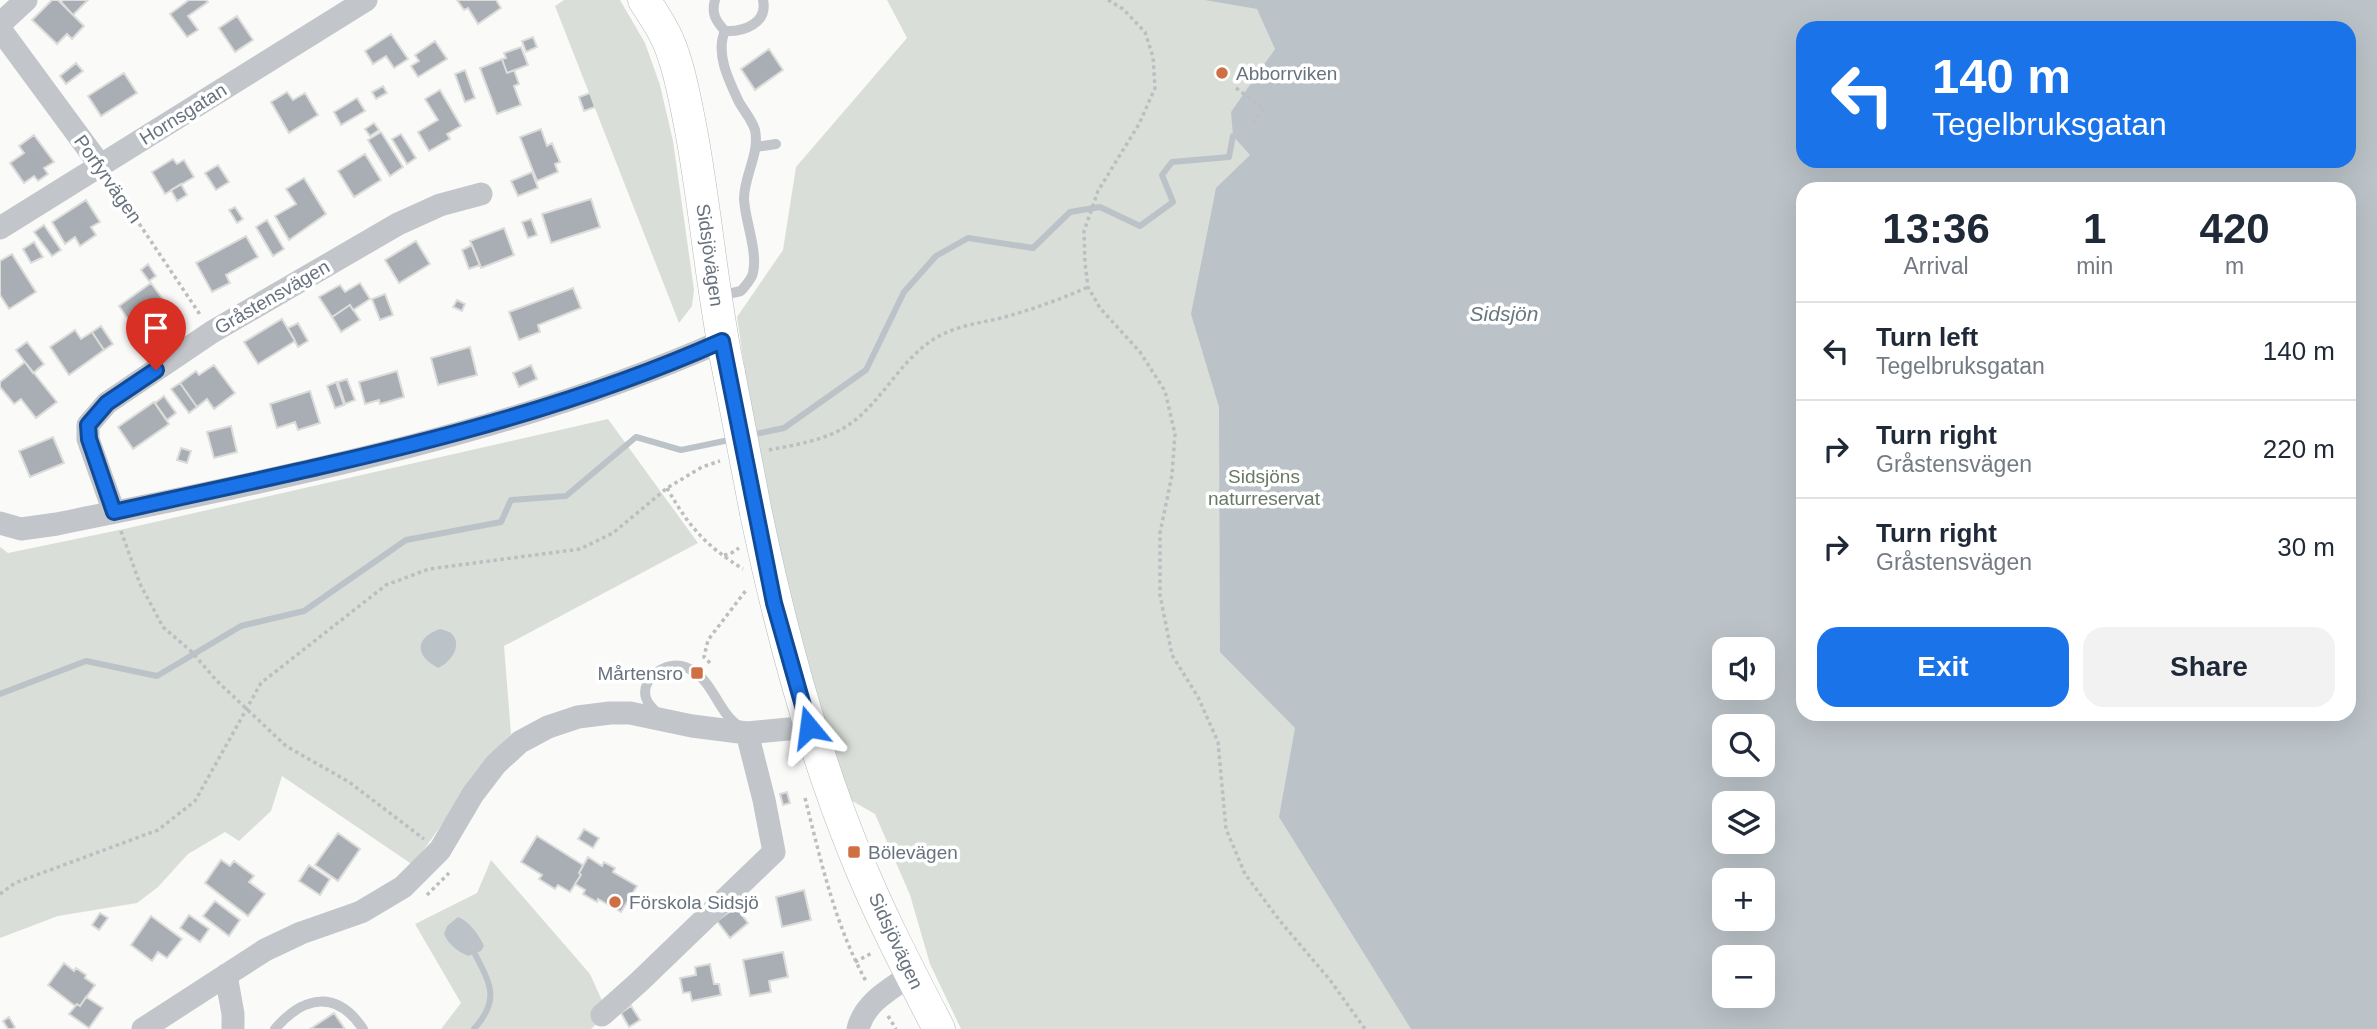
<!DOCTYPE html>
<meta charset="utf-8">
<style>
body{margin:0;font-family:Arial,sans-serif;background:#f2f2f3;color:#1f2937;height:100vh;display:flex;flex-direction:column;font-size:26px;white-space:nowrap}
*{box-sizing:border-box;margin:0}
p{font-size:23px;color:#747a83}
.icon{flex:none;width:38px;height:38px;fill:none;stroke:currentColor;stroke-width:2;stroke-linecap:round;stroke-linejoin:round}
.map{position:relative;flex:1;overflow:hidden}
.sheet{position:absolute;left:1796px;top:182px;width:560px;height:539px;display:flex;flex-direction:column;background:#fff;border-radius:21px;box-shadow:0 7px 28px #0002}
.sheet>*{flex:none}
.guide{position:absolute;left:1796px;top:21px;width:560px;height:147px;border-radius:21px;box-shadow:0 7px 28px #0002;background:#1a73e8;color:#fff;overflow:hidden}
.tools{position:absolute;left:1712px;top:637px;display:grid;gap:14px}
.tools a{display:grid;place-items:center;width:63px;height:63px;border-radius:14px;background:#fff;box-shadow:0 7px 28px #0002;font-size:35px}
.pin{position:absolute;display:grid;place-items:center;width:60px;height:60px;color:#fff;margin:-72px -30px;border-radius:50% 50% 50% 0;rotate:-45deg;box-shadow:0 0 7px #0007}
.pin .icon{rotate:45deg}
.me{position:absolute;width:77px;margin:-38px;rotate:344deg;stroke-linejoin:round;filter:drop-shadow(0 0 5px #0008)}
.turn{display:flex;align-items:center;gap:24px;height:147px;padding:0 21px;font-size:32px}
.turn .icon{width:91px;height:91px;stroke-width:2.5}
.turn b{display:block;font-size:49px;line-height:60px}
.eta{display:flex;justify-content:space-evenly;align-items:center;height:119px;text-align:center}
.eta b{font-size:42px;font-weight:700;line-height:49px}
.action{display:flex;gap:14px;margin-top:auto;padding:14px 21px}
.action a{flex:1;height:80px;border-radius:21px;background:#1a73e8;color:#fff;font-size:28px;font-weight:700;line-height:80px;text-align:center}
.action a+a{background:#f2f2f3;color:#1f2937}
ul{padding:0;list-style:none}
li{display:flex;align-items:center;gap:21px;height:98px;padding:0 21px;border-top:2px solid #e0e1e3}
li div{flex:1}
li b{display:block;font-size:26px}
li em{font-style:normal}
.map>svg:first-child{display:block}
.green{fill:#daded8;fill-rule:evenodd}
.water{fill:#bbc3c8;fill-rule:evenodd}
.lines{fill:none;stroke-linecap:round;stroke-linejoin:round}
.stream{stroke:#bbc3c8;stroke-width:6}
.building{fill:#a8aeb4;stroke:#dcdcda;stroke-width:2}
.secondary-casing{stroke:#b5b9bd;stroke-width:33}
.path{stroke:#bcbec1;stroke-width:3.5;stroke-dasharray:3.5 3.5;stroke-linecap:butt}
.service{stroke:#c2c5c9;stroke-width:10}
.minor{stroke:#c2c5c9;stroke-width:23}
.secondary{stroke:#fff;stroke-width:32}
.secondary-bridge-casing{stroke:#b5b9bd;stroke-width:33;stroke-linecap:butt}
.secondary-bridge{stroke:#fff;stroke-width:32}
.route-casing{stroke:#114b97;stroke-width:18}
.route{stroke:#1a73e8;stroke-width:12}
.poi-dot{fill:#ce6f44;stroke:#fff;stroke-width:2.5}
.labels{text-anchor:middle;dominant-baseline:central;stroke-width:7;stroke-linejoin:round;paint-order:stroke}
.poi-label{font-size:19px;fill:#68737f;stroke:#fff;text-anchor:start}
.street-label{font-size:19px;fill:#68737f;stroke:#fff}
.park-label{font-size:19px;fill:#687866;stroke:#fff}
.water-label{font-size:21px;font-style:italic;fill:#69777f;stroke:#fff}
</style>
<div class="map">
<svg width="2377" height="1029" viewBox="0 0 2377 1029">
<rect width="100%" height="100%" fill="#fafaf8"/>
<path class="green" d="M564,0H620L645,43L660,85L673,141L694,290L692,306L679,323L555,6Z
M887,0H2377V1029H961L930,964L910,895L875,814L826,786L763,494L737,317L783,250L796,167L907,38ZM1802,28H2348V161H1802ZM1802,189H2348V714H1802ZM1724,649H1762V688H1724ZM1724,726H1762V765H1724ZM1724,803H1762V842H1724ZM1724,880H1762V919H1724ZM1724,957H1762V996H1724Z
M608,419L698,543L504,646L511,734L491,755L413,865L282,776L271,811L239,841L225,832L188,854L158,887L137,903L58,916L0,938V547L8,553L124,529Z
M491,860L590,974L608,1014L591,1029H441L461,1003L415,924L477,893Z"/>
<path class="water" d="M1205,0H2377V1029H1411L1279,817L1295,728L1220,652L1219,407L1191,314L1216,188L1250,155L1233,136L1231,112L1275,49L1257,9ZM1802,28H2348V161H1802ZM1802,189H2348V714H1802ZM1724,649H1762V688H1724ZM1724,726H1762V765H1724ZM1724,803H1762V842H1724ZM1724,880H1762V919H1724ZM1724,957H1762V996H1724Z
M440,629C441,629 450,632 451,633C464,645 450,663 438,668C415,656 414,638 440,629Z
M458,917C469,921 480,936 484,946L481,951L468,956C457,951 449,945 444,934L447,926Z"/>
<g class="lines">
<path class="stream" d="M751,435L784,428L866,370L904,292L936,256L968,238L1033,248L1070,212L1100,207L1140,226L1173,202L1162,175L1172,162L1229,157L1233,136
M0,694L86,661L157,676L241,626L304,611L406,540L501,522L511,500L566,496L636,437L681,450L734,439
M474,1029C500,1000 491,985 475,954"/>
</g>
<path class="building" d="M52,0H58L84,26L72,39L67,34L57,44L32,20Z
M63,0H88L73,15L61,2Z
M189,0H206L208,2L188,16L198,30L187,37L170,14Z
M457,0H496L501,8L478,24L468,8L464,10Z
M237,16L253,40L235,52L219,28Z
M391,34L408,59L394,68L386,56L373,64L365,51Z
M533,37L537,47L526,52L522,41Z
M435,41L447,59L418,77L411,66L419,61L415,55Z
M521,47L528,65L507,73L502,59L506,58L504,53Z
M769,49L783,70L755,90L741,69Z
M502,59L507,73L514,70L519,84L514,86L521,105L497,114L480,68Z
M76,63L83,71L66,84L60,76Z
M465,70L475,98L465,102L455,74Z
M124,73L137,93L101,116L88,96Z
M383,86L387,93L376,99L372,92Z
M440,90L461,126L447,134L450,139L429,151L418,132L438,120L425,99Z
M287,92L293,100L305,93L318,115L289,133L271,102Z
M590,93L595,107L584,111L579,97Z
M357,98L365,111L341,125L334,112Z
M374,123L379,130L370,136L365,129Z
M541,129L547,146L552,143L560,162L555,164L558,172L537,181L520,137Z
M381,132L403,167L390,176L368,140Z
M401,134L416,158L407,164L392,139Z
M34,135L54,162L44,168L48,174L38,181L34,176L24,183L10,163L24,153L19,146Z
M365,154L381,180L354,197L338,171Z
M173,159L177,164L184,160L194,177L165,194L152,172Z
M218,165L229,182L216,190L205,173Z
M532,172L538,188L518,196L511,181Z
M304,178L326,214L289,240L275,216L296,204L286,189Z
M181,184L187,195L177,201L171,190Z
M591,199L600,227L551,243L542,214Z
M86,200L100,222L91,227L96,235L80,246L75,237L65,244L52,222Z
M235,207L243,219L237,223L229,210Z
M531,219L537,235L528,238L522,222Z
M267,220L284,249L273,256L256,227Z
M44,225L61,250L52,256L34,232Z
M504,228L514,255L481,268L470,241Z
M246,236L258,257L226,275L230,283L212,292L196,263Z
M416,241L430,264L399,283L385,260Z
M34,242L43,257L31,263L23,249Z
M472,245L480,265L469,269L462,250Z
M12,254L36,292L9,309L0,295V261Z
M148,264L156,276L149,281L141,270Z
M151,283L167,305L134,328L119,306Z
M360,283L370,299L353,310L350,305L332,317L319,297L340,285L345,292Z
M573,288L581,308L538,325L540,332L519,340L509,312Z
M385,294L393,315L380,320L372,299Z
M457,300L465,304L462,311L453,307Z
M350,305L360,320L341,332L332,317Z
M282,319L295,341L258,364L244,342Z
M298,323L308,341L298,347L288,328Z
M101,326L113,344L104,350L92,332Z
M75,330L81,339L92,332L104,350L69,375L50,347Z
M27,342L44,364L33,373L16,350Z
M470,347L477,375L438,385L431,358Z
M25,362L57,402L36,418L21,399L14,404L0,387V382Z
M214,365L235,393L214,409L207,399L197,407L180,383L196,371L199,375Z
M531,365L537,379L519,387L513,373Z
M397,371L404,397L380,404L379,400L365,404L359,382Z
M347,379L355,400L345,404L338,382Z
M336,382L344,405L335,408L327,386Z
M180,383L197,407L189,413L171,389Z
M310,391L320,423L298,430L295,422L277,428L270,404Z
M164,396L176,413L167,420L155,403Z
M154,402L169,424L133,449L118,427Z
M231,426L237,452L214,458L207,432Z
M53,437L64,463L30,477L19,451Z
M181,448L191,451L187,463L177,460Z
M787,792L790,803L783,805L780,794Z
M584,829L599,838L593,848L578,839Z
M338,833L360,849L338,881L315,865Z
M537,836L583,865L579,873L581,875L570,892L558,885L555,889L539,879L542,875L521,862Z
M588,857L602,866L604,862L615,868L613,872L637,886L621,912L598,899L597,902L583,894L585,890L575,884L581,875L579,873Z
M221,860L230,866L234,861L254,876L249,882L265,894L248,916L205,883Z
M309,865L330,879L320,895L299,881Z
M804,890L811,920L782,927L776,897Z
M215,901L240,920L229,936L203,916Z
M736,907L748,923L730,938L717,921Z
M100,913L108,918L99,930L92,925Z
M189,915L209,929L200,942L180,928Z
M151,916L182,939L167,958L158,952L152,961L131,945Z
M783,952L788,977L769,981L771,992L750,996L743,960Z
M64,963L74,971L76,968L86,975L85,978L95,985L80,1006L77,1004L75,1006L48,985Z
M710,964L714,984H719L721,995L692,1001L690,992L683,993L680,978L696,975L695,967Z
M86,997L103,1008L89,1028L69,1014L77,1004L80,1006Z
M631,1006L640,1020L629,1027L621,1013Z
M334,1013L345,1029H310Z
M9,1017L15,1027L13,1029H8L3,1021Z"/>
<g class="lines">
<g class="secondary-casing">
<path id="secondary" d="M644,0C656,18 668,36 674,57C682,80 686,105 691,130C706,210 712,293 729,373
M756,513C780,628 810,742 854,851C878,912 909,971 939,1029"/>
</g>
<path class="path" d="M1108,0L1123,9L1145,32L1153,57L1155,88L1139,124L1098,191L1084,231L1085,263L1088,287L1100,308L1140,352L1165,391L1175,434L1172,475L1160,533V595L1172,655L1198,697L1218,742L1226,829L1245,874L1280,921L1330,980L1365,1029
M1236,88L1264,109L1252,123
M112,183L201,316
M769,450C798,444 830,440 854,421C886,396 904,354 941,335C959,326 978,323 997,319C1028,311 1059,300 1088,287
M667,488C689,527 705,545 743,569
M121,531L140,584L163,627L192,652L216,680L286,746L349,782L424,839
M724,555L730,554L739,548
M710,663L704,657L708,640L747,589
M805,798C821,861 835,926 867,983
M0,894L15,883L158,830L195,801L261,683L386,585L429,569L580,549L613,533L667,488L702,467L720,461
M427,895L449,873
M855,962L872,953
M888,1016L896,1029"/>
<path class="service" d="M715,0C711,14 716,21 725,31C744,32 768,23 763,0
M756,147L776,144
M719,296L741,291C745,286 752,279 753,273C758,251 745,221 744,199C744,175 760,154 755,130C752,120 744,111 739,102C729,81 715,53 725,31
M660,715C654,710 648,705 646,698C640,678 667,660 685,667C708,675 714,699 728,716C731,720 736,724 740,727
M275,1029C304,995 337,990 363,1029"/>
<path class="minor" d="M0,24L26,0
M0,29L100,165
M0,228L366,0
M114,512L88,439V425L107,403L212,332L398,224L440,205L481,194
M0,523L21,529L57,524C282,478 512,434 722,341
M226,975L233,1014V1029
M602,1015L639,982L774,852L764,800L747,733
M143,1029L265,950L301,933L361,912L403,887L440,850L473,794L496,764L520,742L548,727L578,717L610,713H630L692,726L747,733L809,727
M858,1029C864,1003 890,989 911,975"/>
<use href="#secondary" class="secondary"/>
<g class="secondary-bridge-casing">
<path id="secondary-bridge" d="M729,373L756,513"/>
</g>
<use href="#secondary-bridge" class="secondary-bridge"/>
</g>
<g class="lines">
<g class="route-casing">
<path id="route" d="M156,370L107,403L88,425L89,439L114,512C320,466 529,427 722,341L774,603L809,727"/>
</g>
<use href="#route" class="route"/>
</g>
<g class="poi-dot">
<circle cx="1222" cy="73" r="7"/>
<rect x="690" y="666" width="14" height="14" rx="3.5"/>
<rect x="847" y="845" width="14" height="14" rx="3.5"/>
<circle cx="615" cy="902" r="7"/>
</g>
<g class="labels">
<g class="poi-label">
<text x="1236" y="73">Abborrviken</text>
<text x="683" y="673" text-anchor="end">Mårtensro</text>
<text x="868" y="852">Bölevägen</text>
<text x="629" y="902">Förskola Sidsjö</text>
</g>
<g class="street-label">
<text transform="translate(183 114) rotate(-32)">Hornsgatan</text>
<text transform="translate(108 179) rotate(55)">Porfyrvägen</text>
<text transform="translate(710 255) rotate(82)">Sidsjövägen</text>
<text transform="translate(272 297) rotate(-30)">Gråstensvägen</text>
<text transform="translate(896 941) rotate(65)">Sidsjövägen</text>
</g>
<g class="park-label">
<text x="1264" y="476">Sidsjöns<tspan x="1264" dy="22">naturreservat</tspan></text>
</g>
<g class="water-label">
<text x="1504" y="313">Sidsjön</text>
</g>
</g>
</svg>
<div class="tools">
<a><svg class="icon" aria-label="sound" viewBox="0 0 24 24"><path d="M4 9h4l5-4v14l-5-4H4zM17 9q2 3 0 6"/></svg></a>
<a><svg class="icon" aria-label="search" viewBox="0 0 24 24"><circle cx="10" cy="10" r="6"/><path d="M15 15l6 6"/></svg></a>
<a><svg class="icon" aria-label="layers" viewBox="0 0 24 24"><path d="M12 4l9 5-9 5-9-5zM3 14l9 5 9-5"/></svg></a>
<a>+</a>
<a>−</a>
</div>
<div class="pin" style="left:156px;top:370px;background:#d93025"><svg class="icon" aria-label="arrive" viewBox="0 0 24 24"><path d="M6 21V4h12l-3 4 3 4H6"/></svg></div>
<svg class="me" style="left:809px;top:727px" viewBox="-20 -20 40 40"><path d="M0-17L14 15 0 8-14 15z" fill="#1a73e8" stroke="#fff" stroke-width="4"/></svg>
<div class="guide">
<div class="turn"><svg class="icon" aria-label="left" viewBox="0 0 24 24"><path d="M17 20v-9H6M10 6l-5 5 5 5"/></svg><div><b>140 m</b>Tegelbruksgatan</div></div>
</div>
<section class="sheet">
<div class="eta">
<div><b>13:36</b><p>Arrival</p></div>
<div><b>1</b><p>min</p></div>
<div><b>420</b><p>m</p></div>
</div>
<ul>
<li><svg class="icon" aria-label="left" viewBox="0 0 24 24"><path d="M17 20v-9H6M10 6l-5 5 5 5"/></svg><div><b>Turn left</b><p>Tegelbruksgatan</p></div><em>140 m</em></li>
<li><svg class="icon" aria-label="right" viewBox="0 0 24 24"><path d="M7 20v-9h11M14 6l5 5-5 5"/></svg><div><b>Turn right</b><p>Gråstensvägen</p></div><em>220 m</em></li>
<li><svg class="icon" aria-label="right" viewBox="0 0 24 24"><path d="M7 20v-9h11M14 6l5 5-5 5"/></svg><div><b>Turn right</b><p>Gråstensvägen</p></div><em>30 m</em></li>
</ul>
<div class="action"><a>Exit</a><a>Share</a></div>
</section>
</div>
